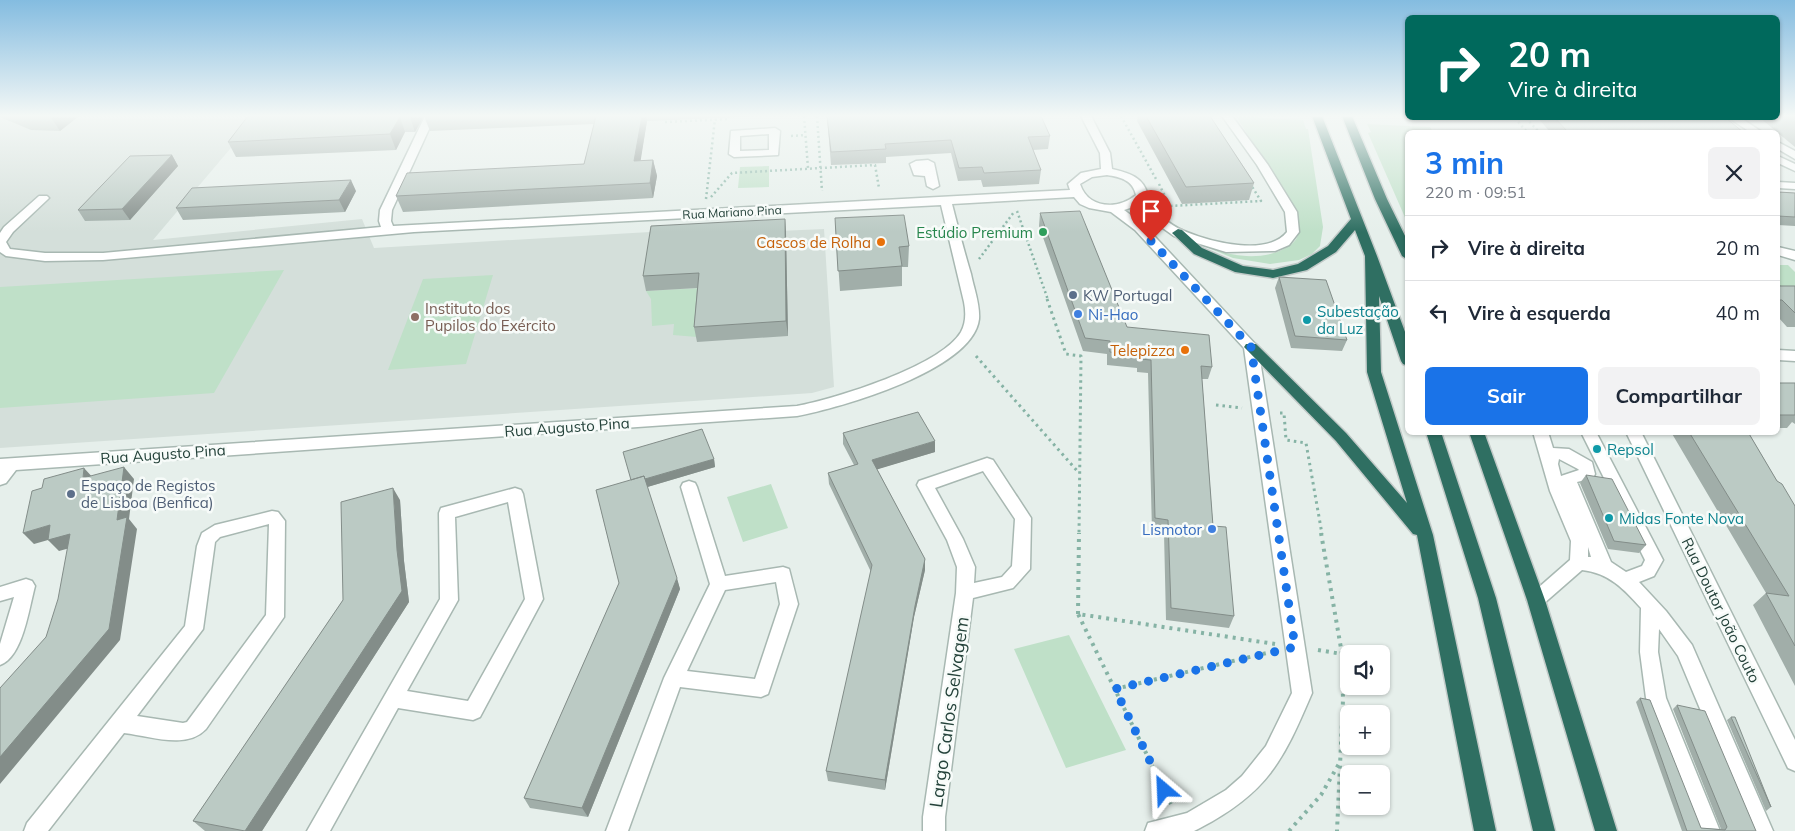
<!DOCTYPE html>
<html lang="pt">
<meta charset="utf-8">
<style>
body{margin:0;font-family:Mulish,sans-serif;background:#f2f2f3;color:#1f2937;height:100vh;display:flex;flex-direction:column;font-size:19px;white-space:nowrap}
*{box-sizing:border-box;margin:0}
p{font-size:16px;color:#747a83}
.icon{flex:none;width:28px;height:28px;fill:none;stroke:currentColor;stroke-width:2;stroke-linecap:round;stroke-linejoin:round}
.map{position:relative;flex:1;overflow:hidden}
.sheet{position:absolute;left:1405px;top:130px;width:375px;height:305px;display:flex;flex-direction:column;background:#fff;border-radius:8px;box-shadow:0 1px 4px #0004}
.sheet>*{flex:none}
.banner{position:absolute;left:1405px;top:15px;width:375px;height:105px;border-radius:8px;box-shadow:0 1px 4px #0004;background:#00695c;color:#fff;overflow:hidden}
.buttons{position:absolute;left:1340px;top:645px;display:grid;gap:10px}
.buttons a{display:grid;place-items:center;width:50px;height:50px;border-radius:8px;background:#fff;box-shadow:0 1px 4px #0004;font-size:25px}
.pin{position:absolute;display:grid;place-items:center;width:42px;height:42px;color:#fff;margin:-51px -21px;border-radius:50% 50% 50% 0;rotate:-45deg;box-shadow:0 0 5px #0007}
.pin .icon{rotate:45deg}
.me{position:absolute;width:55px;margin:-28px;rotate:334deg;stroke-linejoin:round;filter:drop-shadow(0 0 4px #0008)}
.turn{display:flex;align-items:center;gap:18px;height:105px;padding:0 20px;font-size:22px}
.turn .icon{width:65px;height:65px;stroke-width:2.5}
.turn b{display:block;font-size:35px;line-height:42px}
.round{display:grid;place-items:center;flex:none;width:52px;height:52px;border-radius:8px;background:#f2f2f3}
.headline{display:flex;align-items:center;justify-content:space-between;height:85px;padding:0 20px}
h1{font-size:30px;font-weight:700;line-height:38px;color:#1a73e8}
.primary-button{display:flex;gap:10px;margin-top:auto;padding:10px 20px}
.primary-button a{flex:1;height:58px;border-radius:8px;background:#1a73e8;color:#fff;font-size:20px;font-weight:700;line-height:58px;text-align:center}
.primary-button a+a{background:#f2f2f3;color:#1f2937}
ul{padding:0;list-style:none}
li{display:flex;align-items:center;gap:15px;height:65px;padding:0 20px;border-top:1px solid #e0e1e3}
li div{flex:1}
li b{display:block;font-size:19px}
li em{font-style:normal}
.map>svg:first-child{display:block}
.built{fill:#d4dfda}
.green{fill:#bfe0c8}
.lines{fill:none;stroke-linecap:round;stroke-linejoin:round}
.minor-casing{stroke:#a8b8b2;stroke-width:3}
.highway-casing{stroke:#c2cac8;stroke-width:3}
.path-far2{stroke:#86b3a5;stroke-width:2.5;stroke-dasharray:2 3;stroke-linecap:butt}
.path-far1{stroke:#86b3a5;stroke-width:3;stroke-dasharray:2.5 4;stroke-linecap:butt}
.path{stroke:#86b3a5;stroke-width:4;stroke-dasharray:3 5;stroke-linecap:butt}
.minor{fill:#fff;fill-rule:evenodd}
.highway{fill:#2f6f62;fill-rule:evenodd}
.wall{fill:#a1aea9}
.shaded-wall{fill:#838d89}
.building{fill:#bbcac4;stroke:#838d89}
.route{stroke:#1a73e8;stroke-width:9;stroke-dasharray:0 16.2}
.leisure-dot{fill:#2e9e5b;stroke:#f7fbf9;stroke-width:2}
.food-dot{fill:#e8710a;stroke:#f7fbf9;stroke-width:2}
.service-dot{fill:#5c6f8a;stroke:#f7fbf9;stroke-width:2}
.shop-dot{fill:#3f7fe0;stroke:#f7fbf9;stroke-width:2}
.education-dot{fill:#8d6e63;stroke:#f7fbf9;stroke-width:2}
.culture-dot{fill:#0f9aa8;stroke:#f7fbf9;stroke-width:2}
.labels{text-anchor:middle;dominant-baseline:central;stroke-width:5;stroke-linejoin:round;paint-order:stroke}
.far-street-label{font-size:12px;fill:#24423a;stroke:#f7fbf9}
.leisure-label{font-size:15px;fill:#27864d;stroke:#f7fbf9;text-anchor:end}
.food-label{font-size:15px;fill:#c56008;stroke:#f7fbf9;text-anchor:end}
.service-label{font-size:15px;fill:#4e5e75;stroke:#f7fbf9;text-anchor:start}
.education-label{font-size:15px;fill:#785e54;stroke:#f7fbf9;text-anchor:start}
.culture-label{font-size:15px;fill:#0d838f;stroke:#f7fbf9;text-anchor:start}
.shop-label{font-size:15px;fill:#366cbe;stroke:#f7fbf9;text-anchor:start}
.street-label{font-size:15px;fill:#24423a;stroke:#f7fbf9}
.near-street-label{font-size:18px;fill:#24423a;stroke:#f7fbf9}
</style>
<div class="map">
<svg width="1795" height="831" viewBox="0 0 1795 831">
<rect width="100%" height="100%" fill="#e6efeb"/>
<path class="built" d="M0,116H258L153,240L362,219L374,248L650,232L649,237L824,229L834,387L812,393L0,448Z"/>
<path class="green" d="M1236,116L1303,120L1306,129H1308L1323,227L1320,246L1312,254L1299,260L1270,264L1233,258L1199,244C1223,254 1251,261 1277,252C1287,248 1299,242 1299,229C1298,209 1249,138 1236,116Z
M1367,124L1430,127L1433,132H1408L1407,222L1368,133L1371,132Z
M769,166V187L738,188L740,167Z
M1778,265H1788L1795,272V292L1778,290Z
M284,270L214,393L0,408V287Z
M493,275L466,364L388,370L423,279Z
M701,288L697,337L673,335L674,324L652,326L651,299L646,291Z
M771,484L788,528L743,542L727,497Z
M1069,635L1126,750L1066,768L1014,649Z"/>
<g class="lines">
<g class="minor-casing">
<path id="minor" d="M425,116H435L392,210L391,221L393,226L1070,190L1068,184L1081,173L1101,169L1100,153L1081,116H1091L1110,153L1112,169C1129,173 1144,177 1148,196L1141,202C1155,211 1169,225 1184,231C1210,242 1267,257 1287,232L1285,212L1257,165L1222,116H1232L1268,165L1297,212L1299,232L1289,245L1275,251L1226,252L1174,236L1133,207L1124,210L1143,224L1258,347L1312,693C1283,761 1268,792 1200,828L1194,831H1145L1148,823L1187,813L1226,790L1242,776L1266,746L1292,693L1244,348L1135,230L1111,212L1089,208L1080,204L1074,197L952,204C958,227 964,251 971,274C974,289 980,304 979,319C973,370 840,408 797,416L16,470L6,483L0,485V459L797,406C835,399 941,366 961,332C966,323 966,312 964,302L941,205L414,232L103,260L45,261L6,256L0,252V233L4,227L39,196H47L49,198L47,200L13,232L6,242L10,249L45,253H103L381,227L379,221L380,210ZM1107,175C1120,177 1133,180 1136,195C1118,210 1088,209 1080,184L1092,177Z
M1729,118H1741L1762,132H1750Z
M775,128L780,131L778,155L734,157L729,154L731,131ZM769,134V150L740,151V136Z
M1778,142L1795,151V159L1778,149Z
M1778,156L1795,164V171L1778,163Z
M928,160L934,163L939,186L933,189L927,186L925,176L914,175L910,164L916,161Z
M1778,182L1795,183V189L1778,188Z
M1778,247L1795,251V260L1778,255Z
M1778,350L1795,351V361L1778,360Z
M1533,432H1548L1553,448L1569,449L1592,462L1595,474L1593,478L1577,482L1611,562L1626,572L1642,566L1645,560L1581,432H1596L1663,560L1654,576L1639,582L1666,611L1692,645L1773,831H1751L1678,656L1659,629L1658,652L1666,698L1720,831H1698L1646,698L1640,652L1641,608C1624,589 1609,573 1582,570L1542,605L1536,607L1530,605L1527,600L1530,595L1570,560L1571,541L1550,491ZM1559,459L1578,469L1579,470L1561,476L1558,464ZM1588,547L1591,557H1588Z
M1626,432H1641L1795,740V771L1788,768Z
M987,458L993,460L1031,518L1030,569L1013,588L973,598L945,817V831H923V817L956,593L957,567L947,540L917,485L919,481ZM983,471L1015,519L1012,566L1002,577L974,583L975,567L963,539L935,488Z
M689,481L695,483L697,487L725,576L783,567L789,569L798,604L768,694L761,697L680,687L628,831H606L664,678L710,584L681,487L683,483ZM776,582L780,604L755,679L687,671L725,590Z
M515,488L521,490L523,494L543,599L480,717L473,720L398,708L330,831H307L440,599L439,513L441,508ZM508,502L525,599L468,701L407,691L458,600L455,517Z
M272,511L278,512L285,521L284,617L206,729C186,750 150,736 124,733L48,831H24L27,823L185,626L197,546L202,533L215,525ZM269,524L266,615L187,722L183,723L137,716L203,629L215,542L220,537Z
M26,579L32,581L35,586C29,608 23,657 0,665V644L14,597L0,601V587Z"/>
</g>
<g class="highway-casing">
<path id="highway" d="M1312,116H1322L1377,256L1408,340V366L1403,364L1401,361L1379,296L1381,372L1433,535L1496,831H1474L1417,535L1413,534L1336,441L1244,347L1246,344H1256L1346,433L1407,503L1367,372L1365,256L1355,230L1336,252L1307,270L1273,278L1235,272L1194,254L1172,233L1178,229L1182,230L1202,248L1243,266L1273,270L1298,264L1328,246L1351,219Z
M1342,116H1352L1387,199L1408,242V260L1402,256L1375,199Z
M1426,432H1441L1496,598L1555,831H1533L1478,598Z
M1469,432H1484L1545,600L1617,831H1595L1527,600Z"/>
</g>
<path class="path-far2" d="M780,116H790
M804,116L808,168
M817,116L822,191
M1121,116L1156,179
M1515,118L1527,132
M1526,118L1539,132
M665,122L729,119
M791,136L806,135
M1159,184L1170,206L1261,201L1251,185
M711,197L732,173L875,165L879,188
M706,199L715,119
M1017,211L1048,300
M979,259L1014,212"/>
<path class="path-far1" d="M1047,299L1066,354L1081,356L1079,534
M976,356L1079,473
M1216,405L1242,408
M1280,413H1284L1286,440L1306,443L1322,534"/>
<path class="path" d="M1321,533L1342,654
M1078,614L1079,533
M1318,650L1342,654L1343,700L1337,831
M1115,689L1275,651
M1171,804L1078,614L1275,644
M1289,831L1321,795L1340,762"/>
<use href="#minor" class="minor"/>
<use href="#highway" class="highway"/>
</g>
<path class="wall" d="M0,116H79L60,131L31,130L0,117Z
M248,116H424L415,132H405L396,150L236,157L228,142Z
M424,116H766L647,121L640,161L653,160L657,176L653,198L403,212L396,196L584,164L594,124L430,131Z
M827,116L1050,136L1048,149L1033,150L1041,170L1039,184L983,187L981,180L958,181L951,153L886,157V163L831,165Z
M1138,116H1210L1254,183L1249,200L1182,204L1137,121Z
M1778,116H1795V147L1760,118H1778Z
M1538,118H1726L1743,132H1550Z
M172,155L178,166L130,220L85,221L78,210Z
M356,191L345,212L183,220L176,208Z
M1778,192L1795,193V226L1778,225Z
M1040,213L1127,327L1212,367L1208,379H1202L1213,526L1234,616L1229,628L1166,620L1164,533L1152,531L1148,373L1137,372V368L1107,365V354L1083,351L1039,226Z
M835,218L909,246L908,267H902V286L840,291Z
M785,219L786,234L788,336L697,342L694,327L697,288L646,291L643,276Z
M1279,277L1347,340L1342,351L1291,348L1275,288Z
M1778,283L1780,286H1795V327H1787L1778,317Z
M1778,383H1795V424L1792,422L1787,428H1778Z
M1671,432H1748L1777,481L1795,506V686L1753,605L1766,593Z
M843,433L935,452L877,469L925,559V570L914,617L885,790L828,781L826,771L871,572L829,484L828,473L854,465L843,444Z
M714,459L715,467L647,487L680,589L588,817L530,808L524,798L619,583L596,490Z
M1586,475L1646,545L1639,553L1608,549L1580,483Z
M400,500L404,561L409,602L262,831H205L193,821L343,600Z
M1640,698L1701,828L1721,829L1673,709L1677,705L1756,831H1682L1636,702Z
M1731,717L1771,807L1766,811L1727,720Z"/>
<path class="shaded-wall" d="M50,116H79L60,131Z
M410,116H424L415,132L410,117Z
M642,116H646L647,121L638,177L634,161Z
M400,117L405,132L396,150L390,134Z
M172,155L178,166L130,220L122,209Z
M653,160L657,176L653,198L650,183Z
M351,180L356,191L345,212L339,200Z
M785,219L786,234L788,336L786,321Z
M935,441V452L872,471V460Z
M714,459L715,467L634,491L632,483Z
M124,467L134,479L129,519L137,529L120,640L0,784V757Z
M84,468L95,480L83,478Z
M393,488L400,500L404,561L409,602L262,831H245L397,550Z
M50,525L70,534L81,545L59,551L48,540L34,544L23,533Z
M925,559V570L914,617L885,790V780L915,606Z
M677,578L680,589L588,817L582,808Z"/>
<path class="building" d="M248,116H410V117H400L390,134L228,142Z
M596,116H642L634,161L653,160L650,183L396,196L407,173L584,164Z
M827,116H1041L1050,136L1028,137L1041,170L984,173L982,167L959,168L951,140L885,144L886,149L831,152Z
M1146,116H1210L1254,183L1186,187Z
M1555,118H1726L1743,132H1568Z
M172,155L122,209L78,210L130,156Z
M351,180L339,200L176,208L192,188Z
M1778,192L1795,193V217L1778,216Z
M1080,211L1127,327L1209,335L1212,367L1201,366L1213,526L1226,527L1234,616L1171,608L1168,520L1155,518L1151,360L1140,359V355L1110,352V341L1085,338L1040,213Z
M904,215L909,246L899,247L902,266L838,271L835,218Z
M785,219L786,321L694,327L699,273L643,276L651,226Z
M1279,277L1326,280L1347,340L1295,336Z
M1778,283L1780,286H1795V313L1782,300H1778Z
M1778,383H1795V415H1778Z
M918,412L935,441L872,460L925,559L915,606L885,780L826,771L872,565L828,473L858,464L843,433Z
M702,429L714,459L645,479L644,476L631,480L623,452Z
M1689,432H1748L1777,481L1782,484L1795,506V646L1766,593L1789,596Z
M124,467L117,520L127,517L109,629L0,757V688L46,637L58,599L70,534L48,540L50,525L23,533L32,491L42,488L44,479L84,468L83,478Z
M1586,475L1612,479L1646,545L1614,541Z
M644,476L677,578L582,808L524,798L619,583L596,490Z
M393,488L397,550L402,591L245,831L193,821L343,600L341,502Z
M1640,698L1650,700L1701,828L1725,830L1727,827L1677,705L1705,711L1756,831H1687Z
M1731,717H1735L1771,807Z"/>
<linearGradient id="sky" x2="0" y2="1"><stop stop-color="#84bce0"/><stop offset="0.5" stop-color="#f4f8f6"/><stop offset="1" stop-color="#f4f8f6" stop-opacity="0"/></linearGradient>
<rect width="1795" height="232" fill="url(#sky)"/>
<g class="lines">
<path class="route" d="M1151,241L1251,347L1295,647L1115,689L1164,790"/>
</g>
<circle class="leisure-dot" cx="1043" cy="232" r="5"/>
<g class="food-dot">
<circle cx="881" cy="242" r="5"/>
<circle cx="1185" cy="350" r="5"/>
</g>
<g class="service-dot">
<circle cx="1073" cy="295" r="5"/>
<circle cx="71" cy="494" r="5"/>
</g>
<g class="shop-dot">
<circle cx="1078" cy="314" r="5"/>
<circle cx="1212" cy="529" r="5"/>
</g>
<circle class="education-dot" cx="415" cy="317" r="5"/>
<g class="culture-dot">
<circle cx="1307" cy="320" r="5"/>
<circle cx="1597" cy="449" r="5"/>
<circle cx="1609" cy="518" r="5"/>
</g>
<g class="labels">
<g class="far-street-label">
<text transform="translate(732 212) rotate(-3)">Rua Mariano Pina</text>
</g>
<g class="leisure-label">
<text x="1033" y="232">Estúdio Premium</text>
</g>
<g class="food-label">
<text x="871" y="242">Cascos de Rolha</text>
<text x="1175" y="350">Telepizza</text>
</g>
<g class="service-label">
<text x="1083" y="295">KW Portugal</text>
<text x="81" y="485">Espaço de Registos<tspan x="81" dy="17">de Lisboa (Benfica)</tspan></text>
</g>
<g class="education-label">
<text x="425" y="308">Instituto dos<tspan x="425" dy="17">Pupilos do Exército</tspan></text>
</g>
<g class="culture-label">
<text x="1317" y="311">Subestação<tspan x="1317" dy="17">da Luz</tspan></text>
<text x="1607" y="449">Repsol</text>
<text x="1619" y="518">Midas Fonte Nova</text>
</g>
<g class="shop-label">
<text x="1088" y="314">Ni-Hao</text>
<text x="1202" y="529" text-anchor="end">Lismotor</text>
</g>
<g class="street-label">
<text transform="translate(567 427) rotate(-4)">Rua Augusto Pina</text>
<text transform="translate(163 454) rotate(-4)">Rua Augusto Pina</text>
<text transform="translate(1721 610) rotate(64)">Rua Doutor João Couto</text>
</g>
<g class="near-street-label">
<text transform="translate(949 712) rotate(-82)">Largo Carlos Selvagem</text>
</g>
</g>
</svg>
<div class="buttons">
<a><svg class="icon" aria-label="sound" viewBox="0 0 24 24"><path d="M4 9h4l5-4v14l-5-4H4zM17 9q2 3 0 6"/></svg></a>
<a>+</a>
<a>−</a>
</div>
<div class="pin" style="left:1151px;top:241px;background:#d93025"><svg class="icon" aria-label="arrive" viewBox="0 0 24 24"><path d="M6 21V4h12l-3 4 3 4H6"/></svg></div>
<svg class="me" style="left:1164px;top:790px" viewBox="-20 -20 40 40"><path d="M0-17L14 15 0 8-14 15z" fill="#1a73e8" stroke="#fff" stroke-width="4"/></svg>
<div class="banner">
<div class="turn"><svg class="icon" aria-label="right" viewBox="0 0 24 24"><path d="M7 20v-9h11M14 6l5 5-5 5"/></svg><div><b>20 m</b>Vire à direita</div></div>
</div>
<section class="sheet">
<div class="headline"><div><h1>3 min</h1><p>220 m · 09:51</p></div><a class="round"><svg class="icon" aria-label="close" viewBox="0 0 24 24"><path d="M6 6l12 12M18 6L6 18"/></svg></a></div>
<ul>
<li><svg class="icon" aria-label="right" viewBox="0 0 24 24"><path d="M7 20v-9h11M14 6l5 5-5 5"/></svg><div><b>Vire à direita</b></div><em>20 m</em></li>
<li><svg class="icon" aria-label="left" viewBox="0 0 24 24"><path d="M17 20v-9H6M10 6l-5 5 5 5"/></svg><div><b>Vire à esquerda</b></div><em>40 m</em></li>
</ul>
<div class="primary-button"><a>Sair</a><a>Compartilhar</a></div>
</section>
</div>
